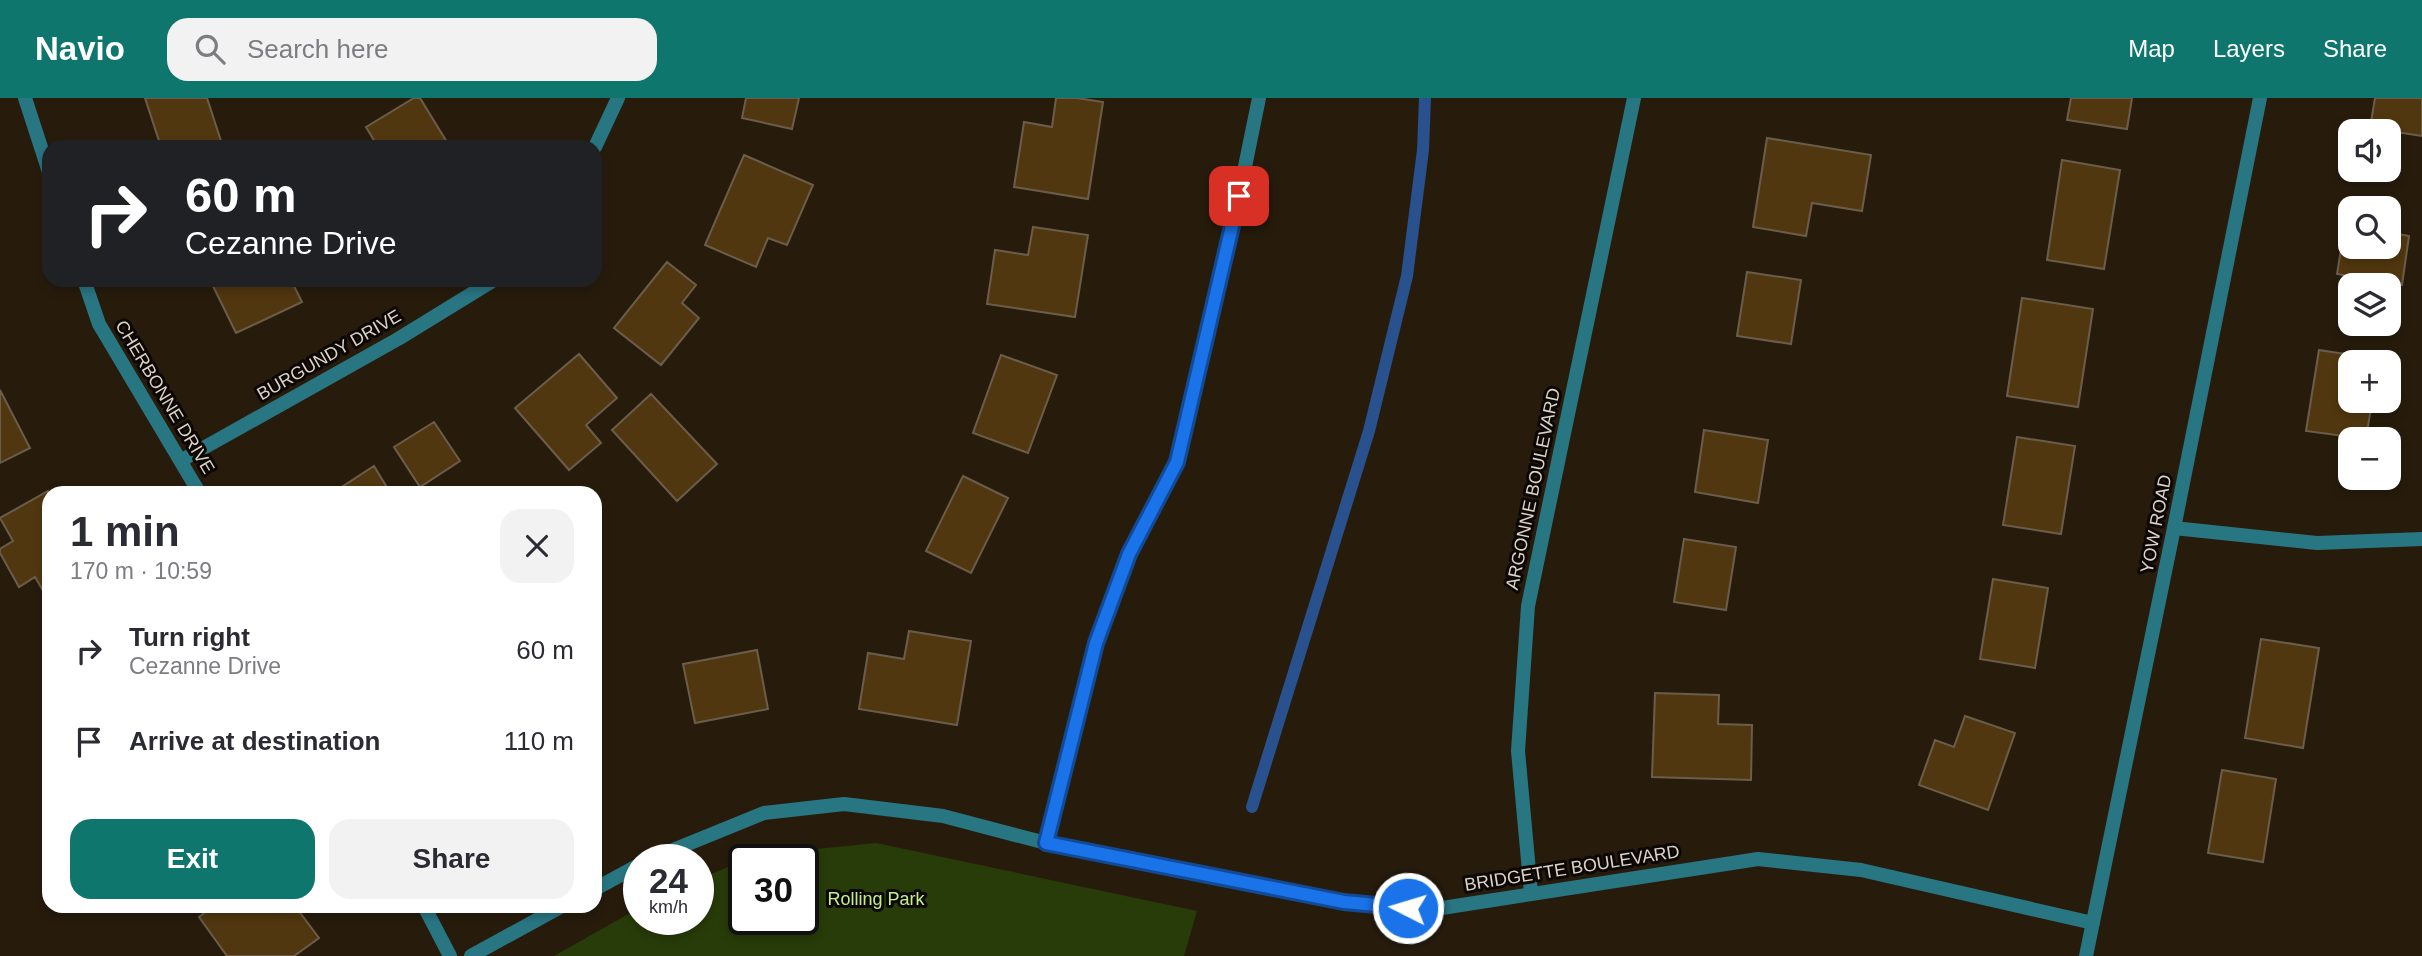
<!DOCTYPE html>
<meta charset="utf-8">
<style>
body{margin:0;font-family:Helvetica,sans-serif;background:#f2f2f3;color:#2b2b33;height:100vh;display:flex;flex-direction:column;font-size:26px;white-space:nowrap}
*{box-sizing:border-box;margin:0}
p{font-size:23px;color:#7c7c81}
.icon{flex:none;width:38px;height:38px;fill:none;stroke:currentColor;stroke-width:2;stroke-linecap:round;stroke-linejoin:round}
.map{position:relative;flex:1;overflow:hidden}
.details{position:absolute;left:42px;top:388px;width:560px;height:427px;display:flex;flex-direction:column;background:#fff;border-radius:21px;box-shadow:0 4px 10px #0003}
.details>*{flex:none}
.hud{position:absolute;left:42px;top:42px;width:560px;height:147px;border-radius:21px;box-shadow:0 4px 10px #0003;background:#202124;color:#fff;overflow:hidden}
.controls{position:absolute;left:2338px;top:21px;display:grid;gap:14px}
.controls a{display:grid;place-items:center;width:63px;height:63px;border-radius:14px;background:#fff;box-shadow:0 4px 10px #0003;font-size:35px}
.speed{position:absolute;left:623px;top:746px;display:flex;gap:14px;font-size:35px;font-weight:700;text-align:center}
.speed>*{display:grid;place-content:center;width:91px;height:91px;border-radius:50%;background:#fff;box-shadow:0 4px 10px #0003;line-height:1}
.speed small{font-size:18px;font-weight:400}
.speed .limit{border:4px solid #111;border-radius:10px;background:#fff;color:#111}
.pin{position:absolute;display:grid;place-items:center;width:60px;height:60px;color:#fff;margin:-30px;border-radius:14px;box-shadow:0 4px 10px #0006}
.me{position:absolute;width:77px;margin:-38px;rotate:275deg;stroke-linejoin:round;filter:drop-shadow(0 0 5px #0008)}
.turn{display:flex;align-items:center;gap:24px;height:147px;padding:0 28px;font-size:32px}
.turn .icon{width:91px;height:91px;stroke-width:2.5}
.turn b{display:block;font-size:49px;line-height:60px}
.round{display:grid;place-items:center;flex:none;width:74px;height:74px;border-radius:21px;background:#f2f2f3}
.summary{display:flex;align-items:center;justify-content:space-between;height:119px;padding:0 28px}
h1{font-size:42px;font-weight:700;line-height:52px}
.cta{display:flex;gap:14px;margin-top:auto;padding:14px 28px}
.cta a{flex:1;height:80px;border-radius:21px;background:#0f766e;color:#fff;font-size:28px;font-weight:700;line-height:80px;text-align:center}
.cta a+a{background:#f2f2f3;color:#2b2b33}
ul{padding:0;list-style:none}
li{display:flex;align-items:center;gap:21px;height:91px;padding:0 28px}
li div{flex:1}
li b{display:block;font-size:26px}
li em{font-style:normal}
header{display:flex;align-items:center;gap:42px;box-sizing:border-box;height:98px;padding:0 35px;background:#0f766e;color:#fff}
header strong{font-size:33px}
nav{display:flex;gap:38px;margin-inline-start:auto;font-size:24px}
.search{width:490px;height:63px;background:#f2f2f3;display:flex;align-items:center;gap:18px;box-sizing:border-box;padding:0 24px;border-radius:21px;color:#7c7c81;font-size:26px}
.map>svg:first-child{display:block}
.green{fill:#283c09}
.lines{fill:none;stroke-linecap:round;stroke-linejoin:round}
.stream{stroke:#29518d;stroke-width:12}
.building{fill:#51370f;stroke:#6b5d4b;stroke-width:2}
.street{stroke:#297683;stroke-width:14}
.route-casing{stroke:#114b97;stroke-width:18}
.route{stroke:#1a73e8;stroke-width:12}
.labels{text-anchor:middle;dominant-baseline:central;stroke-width:6;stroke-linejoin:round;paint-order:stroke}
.street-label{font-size:18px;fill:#dbd3c9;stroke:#0c0703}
.park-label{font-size:18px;fill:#c1ef89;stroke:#0c0703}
</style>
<header>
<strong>Navio</strong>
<div class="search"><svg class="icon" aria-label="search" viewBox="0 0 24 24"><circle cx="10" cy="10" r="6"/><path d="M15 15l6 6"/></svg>Search here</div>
<nav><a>Map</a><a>Layers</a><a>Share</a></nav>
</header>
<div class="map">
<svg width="2422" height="858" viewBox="0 0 2422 858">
<rect width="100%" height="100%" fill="#271c0c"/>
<path class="green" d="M876,745L1197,813L1184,858H554L639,810V821H698V782L744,762V821H803V761H745L756,757Z"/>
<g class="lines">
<path class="stream" d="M1252,709L1369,333L1407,178L1423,52L1425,0"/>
</g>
<path class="building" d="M145,0H207L223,49H161Z
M414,0H420L450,49H378L366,29Z
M746,0H799L792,31L742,20Z
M1056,0H1077L1103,4L1088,101L1014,89L1024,24L1052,29Z
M2071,0H2132L2127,31L2067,22Z
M2375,0H2422V38L2370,30Z
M1767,40L1871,57L1862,113L1812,105L1806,138L1753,129Z
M744,57L813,87L787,147L768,140L756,169L705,147Z
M2062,62L2120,72L2104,171L2047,162Z
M2345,127L2350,128V149H2389V134L2409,138L2402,187L2337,176Z
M1033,129L1088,137L1075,219L987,206L995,152L1028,157Z
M667,164L696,187L682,205L699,220L661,267L614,230Z
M1747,174L1801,182L1791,246L1737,238Z
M210,182H291L302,204L236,235Z
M2022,200L2093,211L2078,309L2007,298Z
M2319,252L2378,261V264H2350V303H2372L2366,341L2306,333Z
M579,256L617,300L586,327L601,345L569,372L515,310Z
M1001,257L1057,277L1028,355L973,335Z
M0,292L30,350L0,365Z
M651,296L717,366L677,403L612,332Z
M434,324L460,363L420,389L394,349Z
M1704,332L1768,342L1758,405L1695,394Z
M2017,339L2075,348L2061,436L2003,427Z
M374,368L391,396H331Z
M963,378L1008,400L971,475L926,453Z
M48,393L49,396V503L35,479L19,489L0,455V451L13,443L0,420Z
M1684,441L1736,449L1726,512L1674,504Z
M1993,481L2048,490L2035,570L1980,561Z
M909,533L971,543L957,627L859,611L868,555L904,561Z
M2261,541L2319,550L2303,650L2245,640Z
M757,552L768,611L695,625L683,566Z
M1655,595L1719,597L1718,626L1752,627L1751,682L1652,679Z
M1965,618L2015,635L1988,712L1919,687L1935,642L1954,649Z
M2222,672L2276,681L2263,764L2208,755Z
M214,808H295L319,840L294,858H227L199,819Z"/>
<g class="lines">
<path class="street" d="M25,0L49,74
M595,49L618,0
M84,182L99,226L200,396
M182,362L398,241L494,182
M2174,430L2317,445L2422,441
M1046,745L1096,545L1129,455L1177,364L1239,98L1259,0
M651,761L764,715L844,706L943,718L1046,745L1344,804L1429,812L1758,761L1861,772L2093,825
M595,791L639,767
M1531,795L1518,653L1528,508L1634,0
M424,808L450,858
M471,858L562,808
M2086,858L2174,430L2260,0"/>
</g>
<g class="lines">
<g class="route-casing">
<path id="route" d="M1239,98L1177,364L1129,456L1096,545L1046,745L1344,804L1408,810"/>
</g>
<use href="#route" class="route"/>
</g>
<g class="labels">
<g class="street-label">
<text transform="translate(329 257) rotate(-30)">BURGUNDY DRIVE</text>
<text transform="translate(165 299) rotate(59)">CHERBONNE DRIVE</text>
<text transform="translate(1533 391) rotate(-78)">ARGONNE BOULEVARD</text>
<text transform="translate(2156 426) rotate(-79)">YOW ROAD</text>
<text transform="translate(1572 770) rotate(-9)">BRIDGETTE BOULEVARD</text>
</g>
<g class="park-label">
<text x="876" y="801">Rolling Park</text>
</g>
</g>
</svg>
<div class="controls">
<a><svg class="icon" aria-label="sound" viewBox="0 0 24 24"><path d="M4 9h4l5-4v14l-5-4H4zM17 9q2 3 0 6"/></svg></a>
<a><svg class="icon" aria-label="search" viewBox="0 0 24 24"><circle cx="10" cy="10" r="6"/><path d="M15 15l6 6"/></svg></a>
<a><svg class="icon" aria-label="layers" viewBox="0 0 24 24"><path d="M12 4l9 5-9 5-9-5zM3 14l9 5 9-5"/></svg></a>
<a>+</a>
<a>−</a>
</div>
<div class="speed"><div>24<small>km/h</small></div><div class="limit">30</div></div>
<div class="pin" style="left:1239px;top:98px;background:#d93025"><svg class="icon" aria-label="arrive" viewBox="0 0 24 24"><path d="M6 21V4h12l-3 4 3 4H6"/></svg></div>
<svg class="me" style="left:1408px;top:810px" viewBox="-20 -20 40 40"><circle r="17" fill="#1a73e8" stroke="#fff" stroke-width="3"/><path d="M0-11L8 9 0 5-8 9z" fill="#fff"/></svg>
<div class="hud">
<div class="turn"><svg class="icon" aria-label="right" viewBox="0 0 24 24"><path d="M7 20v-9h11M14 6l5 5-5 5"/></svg><div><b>60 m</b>Cezanne Drive</div></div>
</div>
<section class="details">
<div class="summary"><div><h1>1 min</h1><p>170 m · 10:59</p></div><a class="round"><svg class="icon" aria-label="close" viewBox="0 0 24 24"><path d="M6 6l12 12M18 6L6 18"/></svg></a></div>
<ul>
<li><svg class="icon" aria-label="right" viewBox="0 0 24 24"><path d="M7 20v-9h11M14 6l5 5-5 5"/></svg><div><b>Turn right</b><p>Cezanne Drive</p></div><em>60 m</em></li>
<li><svg class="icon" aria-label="arrive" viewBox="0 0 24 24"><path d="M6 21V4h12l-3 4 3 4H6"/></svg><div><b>Arrive at destination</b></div><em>110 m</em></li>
</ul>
<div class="cta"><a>Exit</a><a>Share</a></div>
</section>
</div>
